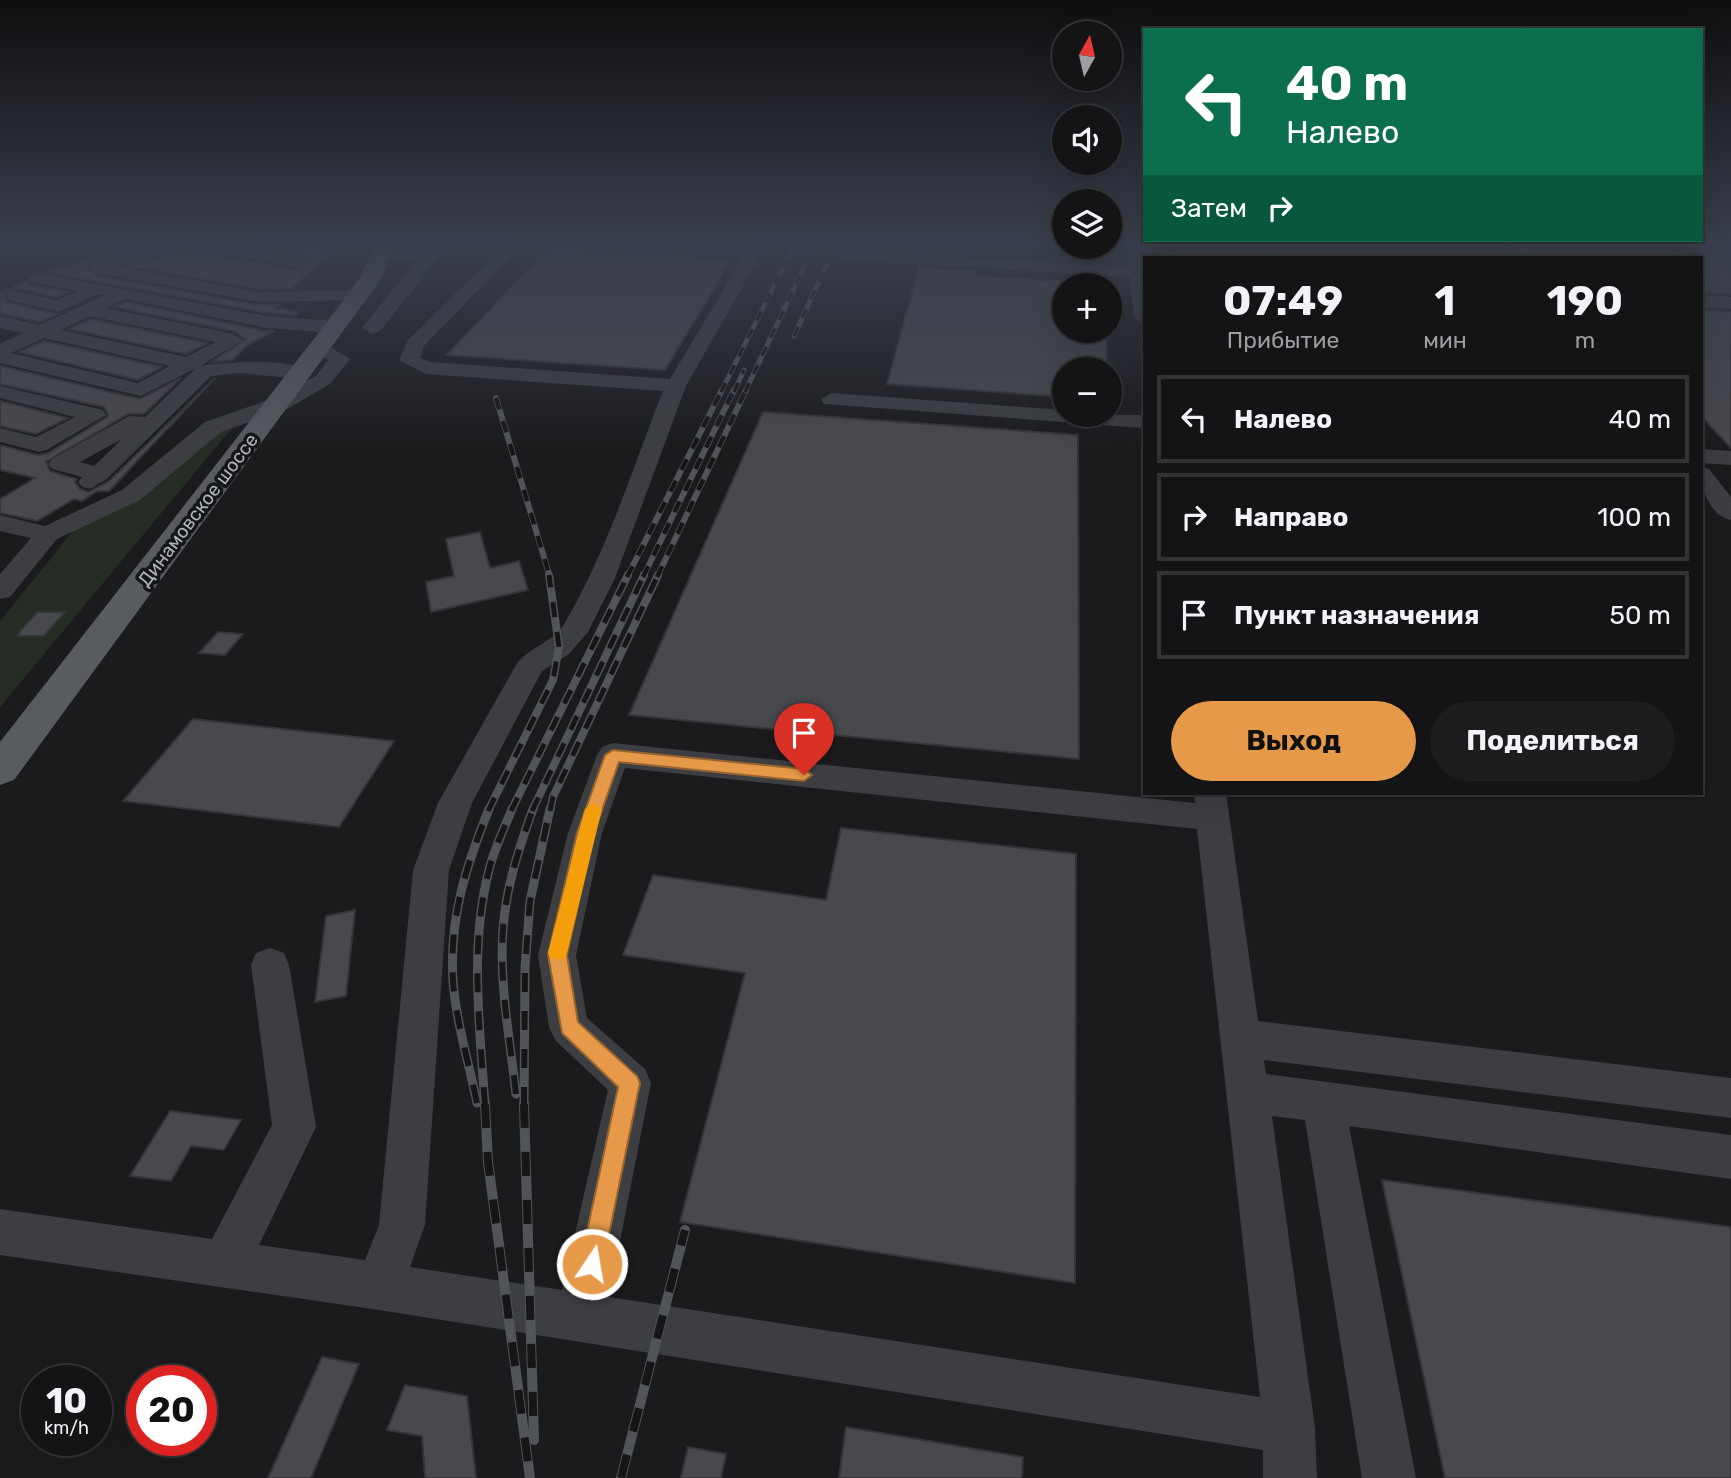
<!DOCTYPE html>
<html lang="ru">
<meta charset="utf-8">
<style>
body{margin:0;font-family:Rubik,sans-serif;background:#1d1d1f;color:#f1f3f6;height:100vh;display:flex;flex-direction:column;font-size:26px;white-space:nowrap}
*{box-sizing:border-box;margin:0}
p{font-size:23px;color:#9d9ea1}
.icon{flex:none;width:38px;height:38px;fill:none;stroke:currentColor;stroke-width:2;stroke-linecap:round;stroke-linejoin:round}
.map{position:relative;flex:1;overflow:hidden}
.side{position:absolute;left:1143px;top:256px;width:560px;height:539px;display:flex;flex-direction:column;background:#141416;border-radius:0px;box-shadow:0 7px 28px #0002,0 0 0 2px #333335}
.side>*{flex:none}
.banner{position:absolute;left:1143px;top:28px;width:560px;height:214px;border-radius:0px;box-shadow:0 7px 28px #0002,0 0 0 2px #333335;background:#0b6e4f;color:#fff;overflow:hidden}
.needle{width:46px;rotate:8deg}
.tools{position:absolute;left:1052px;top:21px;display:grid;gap:14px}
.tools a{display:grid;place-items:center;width:70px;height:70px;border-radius:50%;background:#141416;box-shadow:0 7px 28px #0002,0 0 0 2px #333335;font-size:35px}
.speed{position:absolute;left:21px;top:1365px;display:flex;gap:14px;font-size:35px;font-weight:700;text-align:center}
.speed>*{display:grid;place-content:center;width:91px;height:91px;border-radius:50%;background:#141416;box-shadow:0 7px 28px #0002,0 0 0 2px #333335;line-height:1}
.speed small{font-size:18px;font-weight:400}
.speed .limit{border:10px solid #d22;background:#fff;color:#111}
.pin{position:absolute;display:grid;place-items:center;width:60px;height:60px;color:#fff;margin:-72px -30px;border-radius:50% 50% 50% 0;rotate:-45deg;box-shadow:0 0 7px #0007}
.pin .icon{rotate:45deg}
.me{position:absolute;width:77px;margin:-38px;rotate:12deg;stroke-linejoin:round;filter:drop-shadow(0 0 5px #0008)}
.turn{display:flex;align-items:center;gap:24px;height:147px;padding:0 28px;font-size:32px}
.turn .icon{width:91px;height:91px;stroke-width:2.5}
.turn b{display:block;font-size:49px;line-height:60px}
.then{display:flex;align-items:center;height:66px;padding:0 28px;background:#0003;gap:14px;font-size:26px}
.eta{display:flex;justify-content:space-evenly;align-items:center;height:119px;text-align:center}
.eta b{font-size:42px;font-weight:700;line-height:49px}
.button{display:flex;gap:14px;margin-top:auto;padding:14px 28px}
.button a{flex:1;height:80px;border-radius:42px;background:#e69a49;color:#111;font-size:28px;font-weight:700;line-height:80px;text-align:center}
.button a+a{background:#1d1d1f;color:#f1f3f6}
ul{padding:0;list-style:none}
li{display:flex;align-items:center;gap:21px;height:88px;margin:0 14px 10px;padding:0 14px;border:4px solid #333335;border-radius:0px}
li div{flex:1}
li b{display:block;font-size:26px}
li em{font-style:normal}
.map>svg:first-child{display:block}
.green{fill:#252d25}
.building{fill:#48494d;stroke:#353539;stroke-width:2}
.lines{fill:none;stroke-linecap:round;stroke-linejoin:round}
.minor{fill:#3c3e42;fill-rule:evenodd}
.major{fill:#585b60;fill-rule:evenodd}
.rail-far4-casing{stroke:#515458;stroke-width:5}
.rail-far3-casing{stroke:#515458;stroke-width:6}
.rail-far2-casing{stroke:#515458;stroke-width:8}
.rail-far1-casing{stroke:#515458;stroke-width:9}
.rail-casing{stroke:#515458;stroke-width:10}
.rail-far4{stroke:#161618;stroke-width:3.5;stroke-dasharray:10;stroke-linecap:butt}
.rail-far3{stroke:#161618;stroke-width:4.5;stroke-dasharray:12;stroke-linecap:butt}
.rail-far2{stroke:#161618;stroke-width:5;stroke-dasharray:15;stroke-linecap:butt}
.rail-far1{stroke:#161618;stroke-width:6;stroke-dasharray:19;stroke-linecap:butt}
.rail{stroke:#161618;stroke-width:8;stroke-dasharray:24;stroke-linecap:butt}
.route{fill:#e69a49;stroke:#96642f;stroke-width:2}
.slow{fill:#f59e0b}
.labels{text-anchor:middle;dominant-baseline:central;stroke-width:7;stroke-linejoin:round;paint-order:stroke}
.far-street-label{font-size:19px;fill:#aeb4bb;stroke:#161618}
</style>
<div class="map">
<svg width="1731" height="1478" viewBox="0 0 1731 1478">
<rect width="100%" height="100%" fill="#1b1b1d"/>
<path class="green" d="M232,428L0,707V621L73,531L208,436Z"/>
<path class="building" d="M147,244L91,262L86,269L98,276L259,305L281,304L275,308L299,312L296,315L267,313L45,272Z
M182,244L193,252L298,270L309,261L298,254L237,244H286L332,251L291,289H259L131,266L178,250Z
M926,244H980L978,255L923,252Z
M1701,244H1731V294L1701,292Z
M547,249L731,260L665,370L447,355Z
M919,267L976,271L975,276L1064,281V331H1106L1107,369H1064V397L887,384Z
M27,281L31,285L69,292L57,297L15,288L4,294L7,302L57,314L40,322L0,314V293Z
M126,302L266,331H274L246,346L233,360L212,362L245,339L234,331L114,307Z
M1701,310L1731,312V448L1701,416Z
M90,319L207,343L186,354L69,329Z
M44,341L162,367L138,380L19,352Z
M0,366L140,399L181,378L144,414H128L46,462L50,471L77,479L75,482L80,489L89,492L109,481L215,378L109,491H97L82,501L74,499L37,521L0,513V499L35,478L0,470V445L38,455L48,453L107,417L108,414L104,407L0,384Z
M0,401L68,418L36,434L0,426Z
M763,412L1078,435L1079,759L629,715Z
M480,532L490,568L519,561L528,590L431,612L426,582L454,576L446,539Z
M37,612H65L44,636H16Z
M218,632L243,634L225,655L199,653Z
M193,719L394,741L339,827L123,801Z
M841,828L1076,854L1075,1283L680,1222L745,973L623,955L653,875L826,900Z
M355,910L346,996L315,1002L326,916Z
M170,1111L241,1120L224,1150L191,1146L171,1181L130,1176Z
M1382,1180L1731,1227V1478H1445Z
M322,1357L359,1364L311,1478H268Z
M405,1385L467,1396L476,1478H425L422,1436L387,1430Z
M846,1427L1023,1457L1022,1478H839Z
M688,1447L726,1454L721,1478H681Z"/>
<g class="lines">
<path class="minor" d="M155,244H179L177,248L120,267L259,292L358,290L367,295L358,300L259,302L98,273L89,268L92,264Z
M185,244H222L298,257L307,262L298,267L193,249Z
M506,244H523L424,346L420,358L430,362L670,379L743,257L602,249L594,244L760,248L768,253L766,257L754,258L757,261L686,386L615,578L588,632L569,654L542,671L472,803L449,870L425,1225L410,1267L562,1290L608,1090L555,1040L549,1027L538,955L568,833L597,755L602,747L613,743L1195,803L1194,793H1226L1258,1021L1731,1078V1118L1264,1060L1266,1074L1731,1135V1179L1349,1126L1416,1478H1362L1305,1120L1272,1116L1315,1428L1317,1478H1263V1450L379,1310L0,1255V1209L212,1239L272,1125L251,965L256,953L270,948L284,953L289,965L316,1127L259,1245L365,1260L379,1225L413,870L438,803L516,665C528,647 553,643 564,624C607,552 632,469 663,391L426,374L399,360L408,340ZM625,768L1197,829L1260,1397L609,1297L651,1083L645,1069L587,1018L576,955L602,833Z
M1125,244H1141L1144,263V324L1135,318L1129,277L843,260L834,255L843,250L1128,267Z
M1508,244H1525L1535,257H1517Z
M381,250H432L441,255L379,332L372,334L362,328L416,260L375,259L372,255Z
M37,273L267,316L335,321L345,327L335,333L267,328L126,299L106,308L233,334L243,340L200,366C220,362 298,357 310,373L300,379L239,373L211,376L107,479L90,489L82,487L78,482L82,477L52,469L48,464L52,459L129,416L145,417L196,368L141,396L0,363V344L23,333L0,328V316L40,325L105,295L97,294L59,312L9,300L6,296L9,292L15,291L57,300L78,291L31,282L28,278L31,274ZM90,316L215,342L186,357L61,330ZM44,338L170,366L138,383L11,353ZM122,439L94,466L80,462Z
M1701,295L1731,297V309L1701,307Z
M320,341L350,359L330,384L287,409L221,432L140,500L57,539L10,597L0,599V574L31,538L0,531V515L45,526L122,490L205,422L271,399L316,376L328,360L310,347Z
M0,386L103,410L106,415L47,450L39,452L0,442V428L36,437L75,417L0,398Z
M832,393L1064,410V415H1144V428L824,404L821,399Z
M1701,449L1731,451V465L1701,463Z
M1701,467L1709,469L1731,497V520C1708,515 1701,487 1701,467Z"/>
<path class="major" d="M375,244H395L379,282L14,780L0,785V742L327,322L361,276Z"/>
<g class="rail-far4-casing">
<path id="rail-far4" d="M1160,244L1162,257
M794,336L836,244
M721,392L795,244
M734,392L744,370
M745,392L815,244"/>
</g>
<g class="rail-far3-casing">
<path id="rail-far3" d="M496,398L550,577
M627,577L722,390
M643,577L734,390
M657,577L746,390"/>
</g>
<g class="rail-far2-casing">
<path id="rail-far2" d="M488,811L553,680L559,647L549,575
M511,811L628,575
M532,811L644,575
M550,811L553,797L658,575"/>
</g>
<g class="rail-far1-casing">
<path id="rail-far1" d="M516,1094C510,1039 499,984 503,929C506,887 519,848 533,809
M477,1103C469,1064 456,1021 453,981C449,918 466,866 489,809
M485,1106C480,1028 469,947 489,870C494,849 504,829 512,809
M524,1106L525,968L530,901L550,809"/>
</g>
<g class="rail-casing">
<path id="rail" d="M485,1104L488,1162L530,1478
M524,1104L534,1440
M621,1478L685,1230"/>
</g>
<use href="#rail-far4" class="rail-far4"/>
<use href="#rail-far3" class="rail-far3"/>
<use href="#rail-far2" class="rail-far2"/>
<use href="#rail-far1" class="rail-far1"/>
<use href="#rail" class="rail"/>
</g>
<linearGradient id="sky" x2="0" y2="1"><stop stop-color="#0f0f10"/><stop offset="0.54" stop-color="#393f4c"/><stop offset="1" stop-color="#393f4c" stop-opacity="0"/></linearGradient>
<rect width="1731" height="451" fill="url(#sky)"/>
<path class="route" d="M613,750L804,769L812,775L804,781L619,762L594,833L567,955L578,1022L637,1076L640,1083L603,1264L600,1273L592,1276L583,1273L580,1264L618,1087L562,1033L548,955L577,833L605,755Z"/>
<path class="slow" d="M594,803L602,809L567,953L564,959H551L548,953L585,809Z"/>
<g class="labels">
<g class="far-street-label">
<text transform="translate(198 510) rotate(-53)">Динамовское шоссе</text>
</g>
</g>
</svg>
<div class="tools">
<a><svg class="needle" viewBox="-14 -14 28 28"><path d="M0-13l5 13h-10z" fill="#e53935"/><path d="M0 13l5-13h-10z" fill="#9d9ea1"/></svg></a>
<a><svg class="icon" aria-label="sound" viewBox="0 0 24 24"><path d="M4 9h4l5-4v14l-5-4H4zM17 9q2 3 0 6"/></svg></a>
<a><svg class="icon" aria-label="layers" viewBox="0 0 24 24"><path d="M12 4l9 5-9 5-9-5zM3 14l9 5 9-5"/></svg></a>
<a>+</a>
<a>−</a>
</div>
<div class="speed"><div>10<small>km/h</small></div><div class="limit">20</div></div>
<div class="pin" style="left:804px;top:775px;background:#d93025"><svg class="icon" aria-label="arrive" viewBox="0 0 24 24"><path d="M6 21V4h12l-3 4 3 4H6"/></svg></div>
<svg class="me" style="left:592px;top:1264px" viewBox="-20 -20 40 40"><circle r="17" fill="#e69a49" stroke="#fff" stroke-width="3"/><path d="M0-11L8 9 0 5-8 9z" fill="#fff"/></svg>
<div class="banner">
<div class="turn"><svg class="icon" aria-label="left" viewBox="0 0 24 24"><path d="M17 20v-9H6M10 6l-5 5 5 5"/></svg><div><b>40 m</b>Налево</div></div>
<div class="then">Затем<svg class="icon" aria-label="right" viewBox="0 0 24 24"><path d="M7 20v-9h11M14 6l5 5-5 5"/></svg></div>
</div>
<section class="side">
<div class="eta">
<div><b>07:49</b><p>Прибытие</p></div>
<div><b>1</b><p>мин</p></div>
<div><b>190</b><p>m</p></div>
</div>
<ul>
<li><svg class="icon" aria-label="left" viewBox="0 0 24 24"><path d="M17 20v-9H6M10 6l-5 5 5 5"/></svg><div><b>Налево</b></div><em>40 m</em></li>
<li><svg class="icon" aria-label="right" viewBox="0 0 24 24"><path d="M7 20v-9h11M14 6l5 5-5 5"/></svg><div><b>Направо</b></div><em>100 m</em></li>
<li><svg class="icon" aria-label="arrive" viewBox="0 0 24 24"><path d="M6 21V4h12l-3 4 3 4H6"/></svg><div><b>Пункт назначения</b></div><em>50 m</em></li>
</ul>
<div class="button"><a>Выход</a><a>Поделиться</a></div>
</section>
</div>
